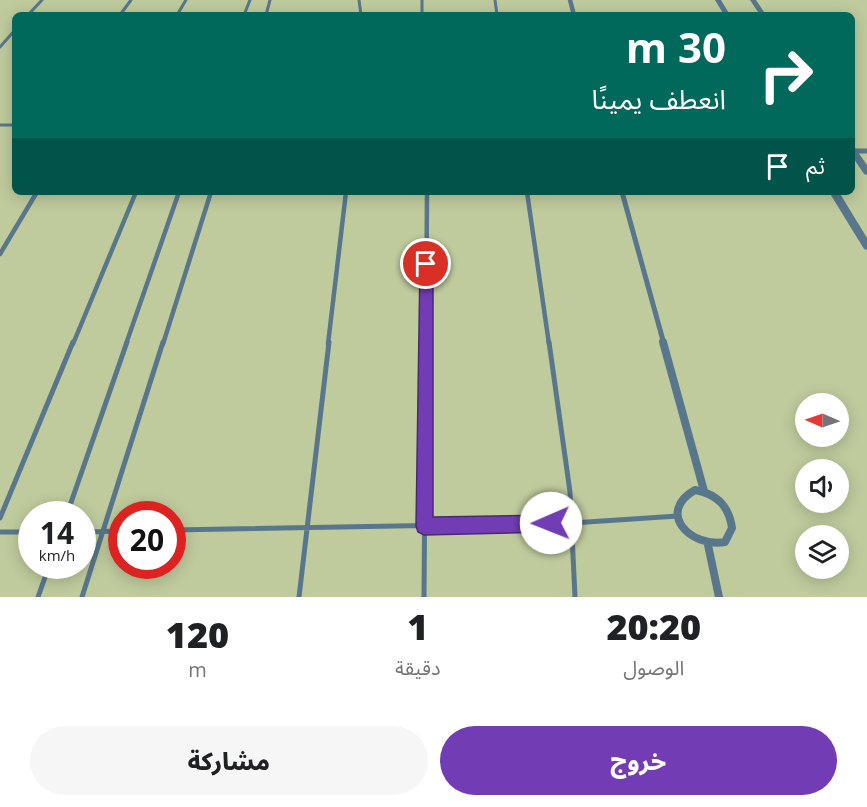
<!DOCTYPE html>
<html lang="ar">
<meta charset="utf-8">
<style>
body{margin:0;font-family:"Open Sans","Noto Sans Arabic",sans-serif;background:#f6f6f6;color:#202124;direction:rtl;height:100vh;display:flex;flex-direction:column;font-size:22px;white-space:nowrap}
*{box-sizing:border-box;margin:0}
p{font-size:20px;color:#757577}
.icon{flex:none;width:33px;height:33px;fill:none;stroke:currentColor;stroke-width:2;stroke-linecap:round;stroke-linejoin:round}
.map{position:relative;height:597px;overflow:hidden;direction:ltr}
.side{display:flex;flex-direction:column;background:#fff;flex:1}
.side>*{flex:none}
.hud{position:absolute;left:12px;top:12px;width:843px;height:183px;border-radius:9px;box-shadow:0 3px 15px #0003;direction:rtl;background:#00695c;color:#fff;overflow:hidden}
.needle{width:39px;rotate:272deg}
.controls{position:absolute;left:795px;top:393px;display:grid;gap:12px}
.controls a{display:grid;place-items:center;width:54px;height:54px;border-radius:50%;background:#fff;box-shadow:0 3px 15px #0003;font-size:30px}
.speed{position:absolute;left:18px;top:501px;display:flex;gap:12px;font-size:30px;font-weight:700;text-align:center}
.speed>*{display:grid;place-content:center;width:78px;height:78px;border-radius:50%;background:#fff;box-shadow:0 3px 15px #0003;line-height:1}
.speed small{font-size:15px;font-weight:400}
.speed .limit{border:9px solid #d22;background:#fff;color:#111}
.pin{position:absolute;display:grid;place-items:center;width:51px;height:51px;color:#fff;margin:-26px;border:3px solid #fff;border-radius:50%;box-shadow:0 2px 6px #0007}
.me{position:absolute;width:66px;margin:-33px;rotate:269deg;stroke-linejoin:round;filter:drop-shadow(0 0 4px #0008)}
.turn{display:flex;align-items:center;gap:21px;height:126px;padding:0 30px;font-size:27px}
.turn .icon{width:78px;height:78px;stroke-width:2.5}
.turn b{display:block;font-size:42px;line-height:51px}
.then{display:flex;align-items:center;height:57px;padding:0 30px;background:#0003;gap:12px;font-size:22px}
.eta{display:flex;justify-content:space-evenly;align-items:center;height:102px;text-align:center}
.eta b{font-size:36px;font-weight:800;line-height:42px}
.primary-button{display:flex;gap:12px;margin-top:auto;padding:12px 30px}
.primary-button a{flex:1;height:69px;border-radius:36px;background:#723db4;color:#fff;font-size:24px;font-weight:800;line-height:69px;text-align:center}
.primary-button a+a{background:#f6f6f6;color:#202124}
.map>svg:first-child{display:block}
.built{fill:#bfcb9d;fill-rule:evenodd}
.lines{fill:none;stroke-linecap:round;stroke-linejoin:round}
.service-far2{stroke:#59778c;stroke-width:3}
.service-far1{stroke:#59778c;stroke-width:4.5}
.service{stroke:#59778c;stroke-width:5}
.minor-far2{stroke:#59778c;stroke-width:4.5}
.minor-far1{stroke:#59778c;stroke-width:5}
.minor{stroke:#59778c;stroke-width:8}
.tertiary{fill:#59778c;fill-rule:evenodd}
.route{fill:#723db4;stroke:#4a2875;stroke-width:1.5}
</style>
<div class="map">
<svg width="867" height="597" viewBox="0 0 867 597">
<rect width="100%" height="100%" fill="#c7d1ab"/>
<path class="built" d="M0,0H867V597H0ZM15,15H852V192H15ZM806,404H838V436H806ZM806,470H838V502H806ZM32,514H82V566H32ZM122,514H172V566H122ZM806,536H838V568H806Z"/>
<g class="lines">
<path class="service-far2" d="M359,0L361,15
M422,0V15
M495,0L497,15
M28,15L42,0
M120,15L131,0
M177,15L186,0
M244,15L250,0
M266,15L270,0
M0,47L15,30
M0,125H15"/>
<path class="service-far1" d="M527,192L549,344
M0,254L37,192
M73,344L136,192
M126,344L179,192
M163,344L211,192
M328,344L346,192
M426,344L427,192"/>
<path class="service" d="M549,342L570,492L575,597
M67,514L127,342
M0,518L73,342
M172,530L572,523L678,516
M0,532H32
M82,532L122,531
M38,597L49,566
M82,597L163,342
M299,597L329,342
M424,597L426,342"/>
<path class="minor-far2" d="M570,0L574,15"/>
<path class="minor-far1" d="M853,151H867
M622,192L664,344"/>
<path class="minor" d="M663,342L704,491
M695,490C717,494 729,506 732,528L725,542C690,548 656,512 695,490Z
M708,545L719,597"/>
<path class="tertiary" d="M715,0H721L730,15H724Z
M750,0H756L766,15H760Z
M852,147L855,148L867,165V175L864,174L852,156Z
M829,192H839L867,238V250L864,249Z"/>
</g>
<path class="route" d="M426,258L433,264V517L551,515L557,517L560,523L557,530L551,532L424,535L418,532L416,526L420,264Z"/>
</svg>
<div class="controls">
<a><svg class="needle" viewBox="-14 -14 28 28"><path d="M0-13l5 13h-10z" fill="#e53935"/><path d="M0 13l5-13h-10z" fill="#757577"/></svg></a>
<a><svg class="icon" aria-label="sound" viewBox="0 0 24 24"><path d="M4 9h4l5-4v14l-5-4H4zM17 9q2 3 0 6"/></svg></a>
<a><svg class="icon" aria-label="layers" viewBox="0 0 24 24"><path d="M12 4l9 5-9 5-9-5zM3 14l9 5 9-5"/></svg></a>
</div>
<div class="speed"><div>14<small>km/h</small></div><div class="limit">20</div></div>
<div class="pin" style="left:426px;top:264px;background:#d93025"><svg class="icon" aria-label="arrive" viewBox="0 0 24 24"><path d="M6 21V4h12l-3 4 3 4H6"/></svg></div>
<svg class="me" style="left:551px;top:523px" viewBox="-20 -20 40 40"><circle r="19" fill="#fff"/><path d="M0-13L10 11 0 6-10 11z" fill="#723db4"/></svg>
<div class="hud">
<div class="turn"><svg class="icon" aria-label="right" viewBox="0 0 24 24"><path d="M7 20v-9h11M14 6l5 5-5 5"/></svg><div><b>30 m</b>انعطف يمينًا</div></div>
<div class="then">ثم<svg class="icon" aria-label="arrive" viewBox="0 0 24 24"><path d="M6 21V4h12l-3 4 3 4H6"/></svg></div>
</div>
</div>
<section class="side">
<div class="eta">
<div><b>20:20</b><p>الوصول</p></div>
<div><b>1</b><p>دقيقة</p></div>
<div><b>120</b><p>m</p></div>
</div>
<div class="primary-button"><a>خروج</a><a>مشاركة</a></div>
</section>
